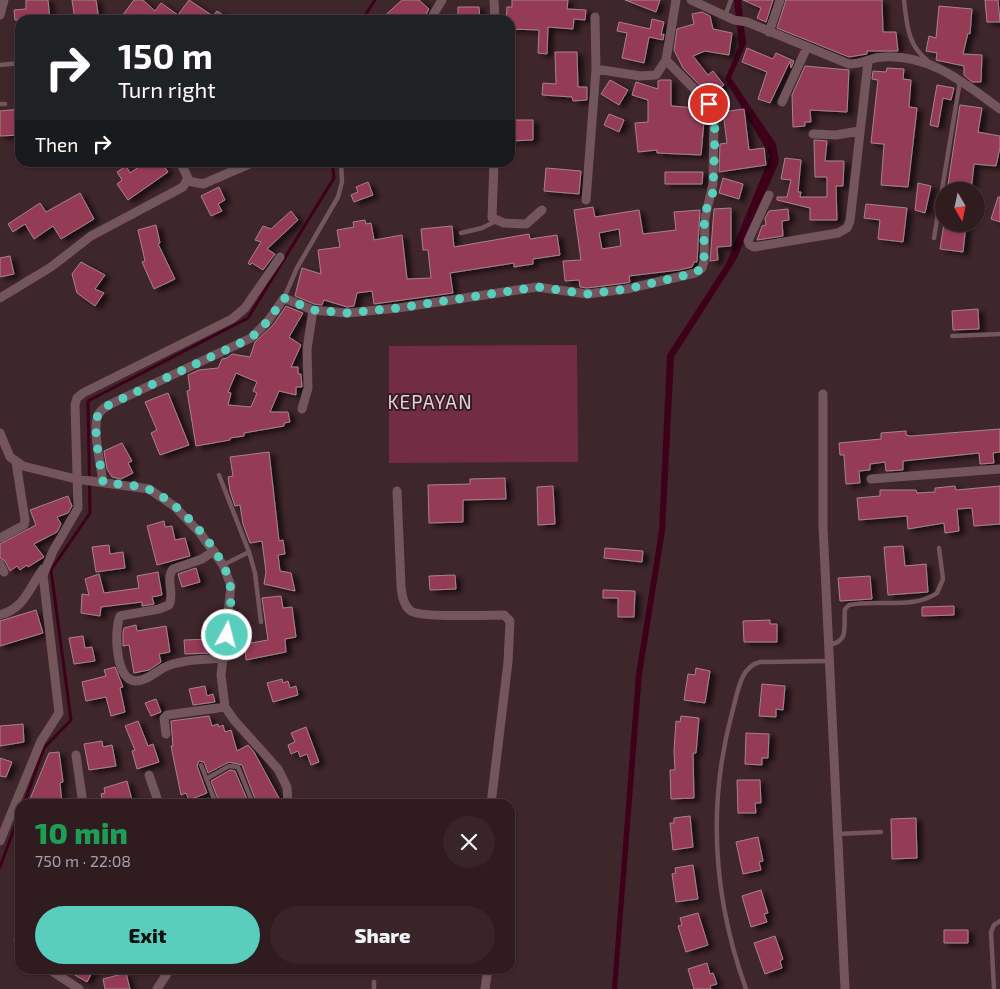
<!DOCTYPE html>
<meta charset="utf-8">
<style>
body{margin:0;font-family:"Exo 2",sans-serif;background:#37252a;color:#f1f3f6;height:100vh;display:flex;flex-direction:column;font-size:19px;white-space:nowrap}
*{box-sizing:border-box;margin:0}
p{font-size:16px;color:#a7a1a5}
.icon{flex:none;width:28px;height:28px;fill:none;stroke:currentColor;stroke-width:2;stroke-linecap:round;stroke-linejoin:round}
.map{position:relative;flex:1;overflow:hidden}
.details{position:absolute;left:15px;top:799px;width:500px;height:175px;display:flex;flex-direction:column;background:#2f1c21;border-radius:15px;box-shadow:0 1px 4px #0004,0 0 0 1px #4a3a3f}
.details>*{flex:none}
.banner{position:absolute;left:15px;top:15px;width:500px;height:152px;border-radius:15px;box-shadow:0 1px 4px #0004,0 0 0 1px #4a3a3f;background:#202124;color:#fff;overflow:hidden}
.needle{width:32px;rotate:171deg}
.fabs{position:absolute;left:935px;top:182px;display:grid;gap:10px}
.fabs a{display:grid;place-items:center;width:50px;height:50px;border-radius:50%;background:#2f1c21;box-shadow:0 1px 4px #0004,0 0 0 1px #4a3a3f;font-size:25px}
.pin{position:absolute;display:grid;place-items:center;width:42px;height:42px;color:#fff;margin:-21px;border:2px solid #fff;border-radius:50%;box-shadow:0 1px 5px #0007}
.me{position:absolute;width:55px;margin:-28px;rotate:7deg;stroke-linejoin:round;filter:drop-shadow(0 0 4px #0008)}
.turn{display:flex;align-items:center;gap:18px;height:105px;padding:0 20px;font-size:22px}
.turn .icon{width:65px;height:65px;stroke-width:2.5}
.turn b{display:block;font-size:35px;line-height:42px}
.then{display:flex;align-items:center;height:48px;padding:0 20px;background:#0003;gap:10px;font-size:19px}
.round{display:grid;place-items:center;flex:none;width:52px;height:52px;border-radius:26px;background:#37252a}
.summary{display:flex;align-items:center;justify-content:space-between;height:85px;padding:0 20px}
h1{font-size:30px;font-weight:800;line-height:38px;color:#1e9e55}
.action{display:flex;gap:10px;margin-top:auto;padding:10px 20px}
.action a{flex:1;height:58px;border-radius:30px;background:#5acebd;color:#111;font-size:20px;font-weight:800;line-height:58px;text-align:center}
.action a+a{background:#37252a;color:#f1f3f6}
.map>svg:first-child{display:block}
.green{fill:#722d44}
.water{fill:#3e0019}
.lines{fill:none;stroke-linecap:round;stroke-linejoin:round}
.stream{stroke:#3e0019;stroke-width:3}
.building{fill:#953b59;stroke:#a4848c;fill-rule:evenodd;filter:url(#shadow)}
.lane{stroke:#73565d;stroke-width:4.5}
.street{stroke:#73565d;stroke-width:9}
.route{stroke:#5acebd;stroke-width:9;stroke-dasharray:0 16.2}
.labels{text-anchor:middle;dominant-baseline:central;stroke-width:4;stroke-linejoin:round;paint-order:stroke}
.quarter-label{font-size:19px;letter-spacing:1px;fill:#e3d2d6;stroke:#341c23}
</style>
<div class="map">
<svg width="1000" height="989" viewBox="0 0 1000 989">
<defs>
<filter id="shadow"><feDropShadow dx="5.5" dy="3" stdDeviation="2.5" flood-color="#0009"/></filter>
</defs>
<rect width="100%" height="100%" fill="#3f252c"/>
<path class="green" d="M577,345L578,462L389,463V346Z"/>
<path class="water" d="M734,0H741L746,44L731,78L776,144L779,162L736,260L674,357L665,531L642,674L617,989H612L636,674L659,531L667,355L726,264L770,156L725,79L739,46Z"/>
<g class="lines">
<path class="stream" d="M362,20L375,0
M24,804L44,748L71,720L51,570L90,513L88,401L248,318L334,178L332,162
M0,867L20,813"/>
</g>
<path class="building" d="M26,0H48L50,20H15L14,10L26,9Z
M72,0H96L99,20H75Z
M134,0H143L155,11L161,3L178,15L189,0L213,16L217,11L231,20H119Z
M402,0H419L429,9L423,20H380Z
M512,0H568L567,9L586,10L585,20L574,19L573,29L548,27L547,54L538,53L539,30L510,29V20H506L507,7H512Z
M625,0H660L656,12Z
M743,0H773L766,22L757,18L761,8Z
M786,0H882L883,32H896L898,51H867V54L849,57L777,28Z
M985,0H998L1000,22H987Z
M939,6L972,9L970,34L968,33L963,54L982,55L981,82H972L964,75V66L936,60L937,53L926,51L929,36L936,38Z
M458,7H479L480,20H458Z
M702,12L710,16L713,29L732,33L729,55L705,51L693,56L708,75L713,71L724,85L710,96L683,68L674,50L677,29L694,24L692,14Z
M652,19L664,22L661,35L664,34L663,40L649,37L644,63L622,58L627,33L617,31L619,22L650,29Z
M747,48L773,59L776,53L794,61L791,68L790,61L770,103L758,99L767,72L742,62Z
M555,52H577L578,87H587V100L573,101L572,97L542,95L543,83L556,84Z
M805,66L849,70L847,112L810,110L811,122H805V126L793,127L792,95Z
M887,68L904,69L903,79L911,80L909,107L917,108L908,187L881,185L884,144L871,143L878,80L872,79L873,71L886,72Z
M610,80L628,90L619,105L601,94Z
M660,80H671V106L699,108L697,120L704,121L701,155L657,153V150L638,152L635,123L648,122V100L632,95L636,82L658,89V81Z
M937,85L954,88L951,100L943,98L938,127L930,125Z
M960,105L982,108L978,132L1000,136V147L996,166L974,164L971,191H947Z
M20,109V135L0,136V111Z
M744,109L749,150L764,148L766,165L719,172L720,144L727,143L723,112Z
M609,114L624,120L619,132L604,125Z
M510,120H533V140L510,141Z
M814,140L827,141L825,161H844L843,186H836L837,220H810V208L777,200V197H787L791,180L781,179L785,158L801,160L798,192H801L800,197H827V177H815Z
M146,162H161L168,172L128,200L117,184L122,180L117,172L126,166L130,173Z
M546,168L581,171L579,194L544,191Z
M665,172H703L702,184H665Z
M723,178L743,184L739,199L719,193Z
M368,182L373,195L354,202L351,195L358,192L356,187Z
M918,183L931,186L925,213L915,210Z
M219,187L225,200L218,204L222,211L211,216L201,196Z
M80,193L94,219L61,239L53,226L34,239L25,224L13,232L8,224L40,203L46,212Z
M998,197H1000V222L991,219Z
M866,204L907,208L903,242L878,239L880,220L864,218Z
M593,207L595,217L639,210L643,234L676,230L674,212L700,210L697,262H694L692,267L679,270L629,276L630,282L626,283L587,288L580,287L579,280L565,281L563,261L581,260L574,210ZM619,229L621,246L602,249L599,233Z
M731,208V246L717,247L718,260L710,261L714,209Z
M788,209L789,220L782,221L783,236L757,240L762,226L766,225L765,218L769,211Z
M291,211L298,220L267,249L275,254L263,270L252,263L250,265L248,263L261,242L255,240L263,226L271,229Z
M365,220L366,224L371,223L374,240L402,235L407,279L431,278L428,250H423L421,229L452,226L454,247L529,234L530,239L557,235L560,255L533,259V264L514,267V263L450,273L453,293L374,304L372,291L357,293L354,306L347,307L324,300L322,305L314,304L295,296L302,268L321,274L318,250L340,247L337,230L354,227L353,222Z
M944,224H966L963,252L940,249Z
M156,225L160,243L158,244L175,279L154,289L142,262L145,261L138,230Z
M10,256L14,274L0,277V258Z
M81,262L105,275L95,289L104,293L95,306L77,293L72,274Z
M286,306L303,313L289,337L301,345L291,367H298V374H301L302,387H296V395L279,391L270,412H288L290,422L284,423V426L244,433V436L230,438V440L196,446L187,391L190,390L188,375L199,370L218,368L222,359L227,358L232,354L250,357L255,342L273,325ZM236,373L257,382L253,391L257,393L251,407L228,405L231,393L228,392Z
M978,309L979,329L953,330L952,311Z
M168,393L189,445L160,455L151,433L157,430L145,402Z
M1000,429V452L993,453L994,463L980,464L979,453L903,461V470L886,471L885,462L870,464V470L859,471L860,483L846,484L844,455H840L839,443L881,439V433L906,431V435L911,436Z
M122,443L132,461L128,463L133,473L121,479L112,477L107,469L104,451Z
M269,452L279,541L283,540L285,554L278,555L280,571L291,573L295,591L264,584L266,572L262,541L250,543L243,524L240,505L235,506L230,491L228,477L233,476L230,457Z
M505,478L506,499L463,500V522L429,523L428,485L470,484V479Z
M553,486L555,524L538,525L537,487Z
M955,486L956,490L1000,486V524L974,526L972,508L957,509L959,531L945,533L944,523L908,529L907,516L859,520L857,498L880,496V490H916L917,493L935,492V488Z
M68,496L72,506L68,513L57,517L61,524L57,532L34,544L44,557L28,567L27,565L20,570L17,566L10,571L5,561L0,558V544L36,525L30,510Z
M164,521L165,527L172,526L175,540L185,538L190,556L157,565L147,526Z
M109,545L110,554L123,552L125,568L96,572L92,547Z
M903,546L905,566L926,564L928,592L888,595L884,547Z
M605,548L643,551L642,562L604,558Z
M196,568L200,582L182,587L178,574Z
M158,572L162,595L152,597L154,604L142,606V602L101,607L100,616L81,613L82,594L89,595L85,579L99,574L104,593L139,588L137,576Z
M455,575L456,589L430,590L429,576Z
M870,576L872,599L840,601L838,578Z
M603,590L635,591L634,617H618V598H603Z
M281,596L283,608L292,607L296,637L285,639L286,652L246,660L245,644L268,640L262,598Z
M954,606V615L922,616V607Z
M36,610L43,633L0,646V621Z
M770,620V624H777V642H744L743,621Z
M136,625L137,631L166,626L170,652L159,654L161,662L149,670L134,673L129,645L123,646V632L124,628Z
M83,636L85,648L92,647L95,661L74,664L69,638Z
M211,639L212,653L185,654L184,640Z
M115,667L123,687L120,688L125,712L111,716L106,697L86,701L82,682L106,676L104,670Z
M696,668L710,671L705,703L684,700L688,674L695,675Z
M282,679L283,683L288,681L290,688L296,686L298,695L273,702L267,683Z
M762,684L785,686L783,710L776,709V717L759,716Z
M205,686L207,696L213,694L215,702L193,705L189,689Z
M156,699L161,712L151,716L145,703Z
M209,716L212,726L218,724L219,727L223,725L225,732L231,730L237,751L248,745L254,752L280,800L273,804H257L242,765L229,762L208,773L204,762L199,761L197,766L207,793L189,800L186,793L181,795L171,746H173L171,721Z
M681,716L699,718L696,753H693L694,798L671,799L670,770H675L674,751L676,721L680,722Z
M138,721L148,746L153,744L159,762L137,769L132,751L135,750L125,726Z
M23,724L24,742L0,746V726Z
M306,727L319,762L311,765L307,754L300,757L298,751L291,754L288,745L295,742L291,733Z
M746,733L769,734L768,758H762V765L745,764Z
M102,741L103,747L112,745L116,766L89,770L84,744Z
M59,752L63,782L60,783L62,804H28L49,753Z
M0,758L12,762L6,777L0,776Z
M230,770L235,771L249,804H220L211,781Z
M737,780H760L761,803H755L756,813H738Z
M127,781L133,804H103L101,794L105,793L104,788Z
M690,816L693,847L673,850L670,823H674V818Z
M916,818L917,858L892,859L891,819Z
M758,837L763,861L759,862L761,870L743,874L736,842Z
M693,865L698,899L676,902L672,874L676,873L675,868Z
M761,890L768,913L764,914L767,922L751,927L742,896Z
M698,913L708,945L686,952L678,926L682,925L680,918Z
M944,930H968V943H944Z
M775,936L783,959L780,961L782,968L765,974L754,943Z
M707,963L710,974L713,973L717,984L710,986L711,989H694L688,969Z
M76,969H94L87,982L73,974Z
M126,973L130,989H105L103,979Z"/>
<g class="lines">
<path class="lane" d="M904,0C907,24 907,45 928,61
M725,16L731,0
M0,65L20,63
M0,104H5
M461,233L482,228L496,221
M934,238L960,81
M284,298L297,268L338,197L342,182L341,162
M952,336L1000,334
M219,475L249,552L223,565
M249,552L255,573L261,622
M829,645C850,641 843,627 845,609L849,605C878,599 912,610 937,593L943,579L939,548
M201,765L216,804
M206,779L229,766L238,767L253,804
M838,834L881,832
M374,982V989
M746,989C713,897 707,803 733,709C738,692 740,667 760,662L829,661
M994,989L991,932L994,925L1000,921"/>
<path class="street" d="M494,0L495,20
M691,0L734,20L747,22L849,64C864,64 871,57 883,57C930,54 964,83 1000,109
M0,15L4,0
M595,17L596,69L640,76L656,75L666,60L676,0
M430,20L442,0
M769,32L780,0
M782,102L807,47
M813,134L836,135L859,131
M494,162L492,218L504,223L526,224L542,210
M188,181L203,184L254,162
M769,195L748,241L750,245L754,247L838,233L847,228L850,221L868,62
M586,200L596,69
M0,298L51,267L91,236L183,187L188,178L180,162
M823,394V526L845,989
M302,409L308,388L307,349L313,310
M0,433L10,457L23,466L76,479L149,489L174,506L200,533L223,565L231,586L221,675L225,707L234,720L278,769L287,787L288,804
M871,479L1000,469
M103,482C101,466 92,429 98,415C101,408 111,404 117,401L251,338L268,321L284,298L313,310L347,313L398,308L537,287L587,294L627,289L695,273L702,268L704,261L705,218L713,184L714,117L709,104L666,60
M397,491L401,586C402,595 403,605 411,611C420,618 488,615 504,615L510,621L508,662L491,804
M0,538L24,525L25,520L16,462
M214,551L202,559L173,569C165,579 175,593 169,605L159,609L120,616C114,630 115,679 135,681C146,681 154,673 163,668C181,659 203,660 223,658
M0,564L4,572
M0,615C25,608 29,588 43,569
M166,734L164,718L167,715L225,707
M76,755L83,804
M149,775L159,804
M0,841L41,741L59,713L43,575L53,551L78,508L75,405L77,398L83,393L232,319L245,308L280,257
M18,940L20,943
M49,969L79,989
M157,989L170,969
M485,989L488,969"/>
</g>
<g class="lines">
<path class="route" d="M227,635C228,619 233,601 230,585C225,553 179,501 148,489C134,484 117,485 103,482C101,466 92,429 98,415C101,408 111,404 117,401L251,338L268,321L284,298L313,310L347,313L398,308L537,287L587,294L627,289L695,273L702,268L704,262V227L706,210L713,192L715,132L714,118L709,104"/>
</g>
<g class="labels">
<g class="quarter-label">
<text x="430" y="401">KEPAYAN</text>
</g>
</g>
</svg>
<div class="fabs">
<a><svg class="needle" viewBox="-14 -14 28 28"><path d="M0-13l5 13h-10z" fill="#e53935"/><path d="M0 13l5-13h-10z" fill="#a7a1a5"/></svg></a>
</div>
<div class="pin" style="left:709px;top:104px;background:#d93025"><svg class="icon" aria-label="arrive" viewBox="0 0 24 24"><path d="M6 21V4h12l-3 4 3 4H6"/></svg></div>
<svg class="me" style="left:227px;top:635px" viewBox="-20 -20 40 40"><circle r="17" fill="#5acebd" stroke="#fff" stroke-width="3"/><path d="M0-11L8 9 0 5-8 9z" fill="#fff"/></svg>
<div class="banner">
<div class="turn"><svg class="icon" aria-label="right" viewBox="0 0 24 24"><path d="M7 20v-9h11M14 6l5 5-5 5"/></svg><div><b>150 m</b>Turn right</div></div>
<div class="then">Then<svg class="icon" aria-label="right" viewBox="0 0 24 24"><path d="M7 20v-9h11M14 6l5 5-5 5"/></svg></div>
</div>
<section class="details">
<div class="summary"><div><h1>10 min</h1><p>750 m · 22:08</p></div><a class="round"><svg class="icon" aria-label="close" viewBox="0 0 24 24"><path d="M6 6l12 12M18 6L6 18"/></svg></a></div>
<div class="action"><a>Exit</a><a>Share</a></div>
</section>
</div>
